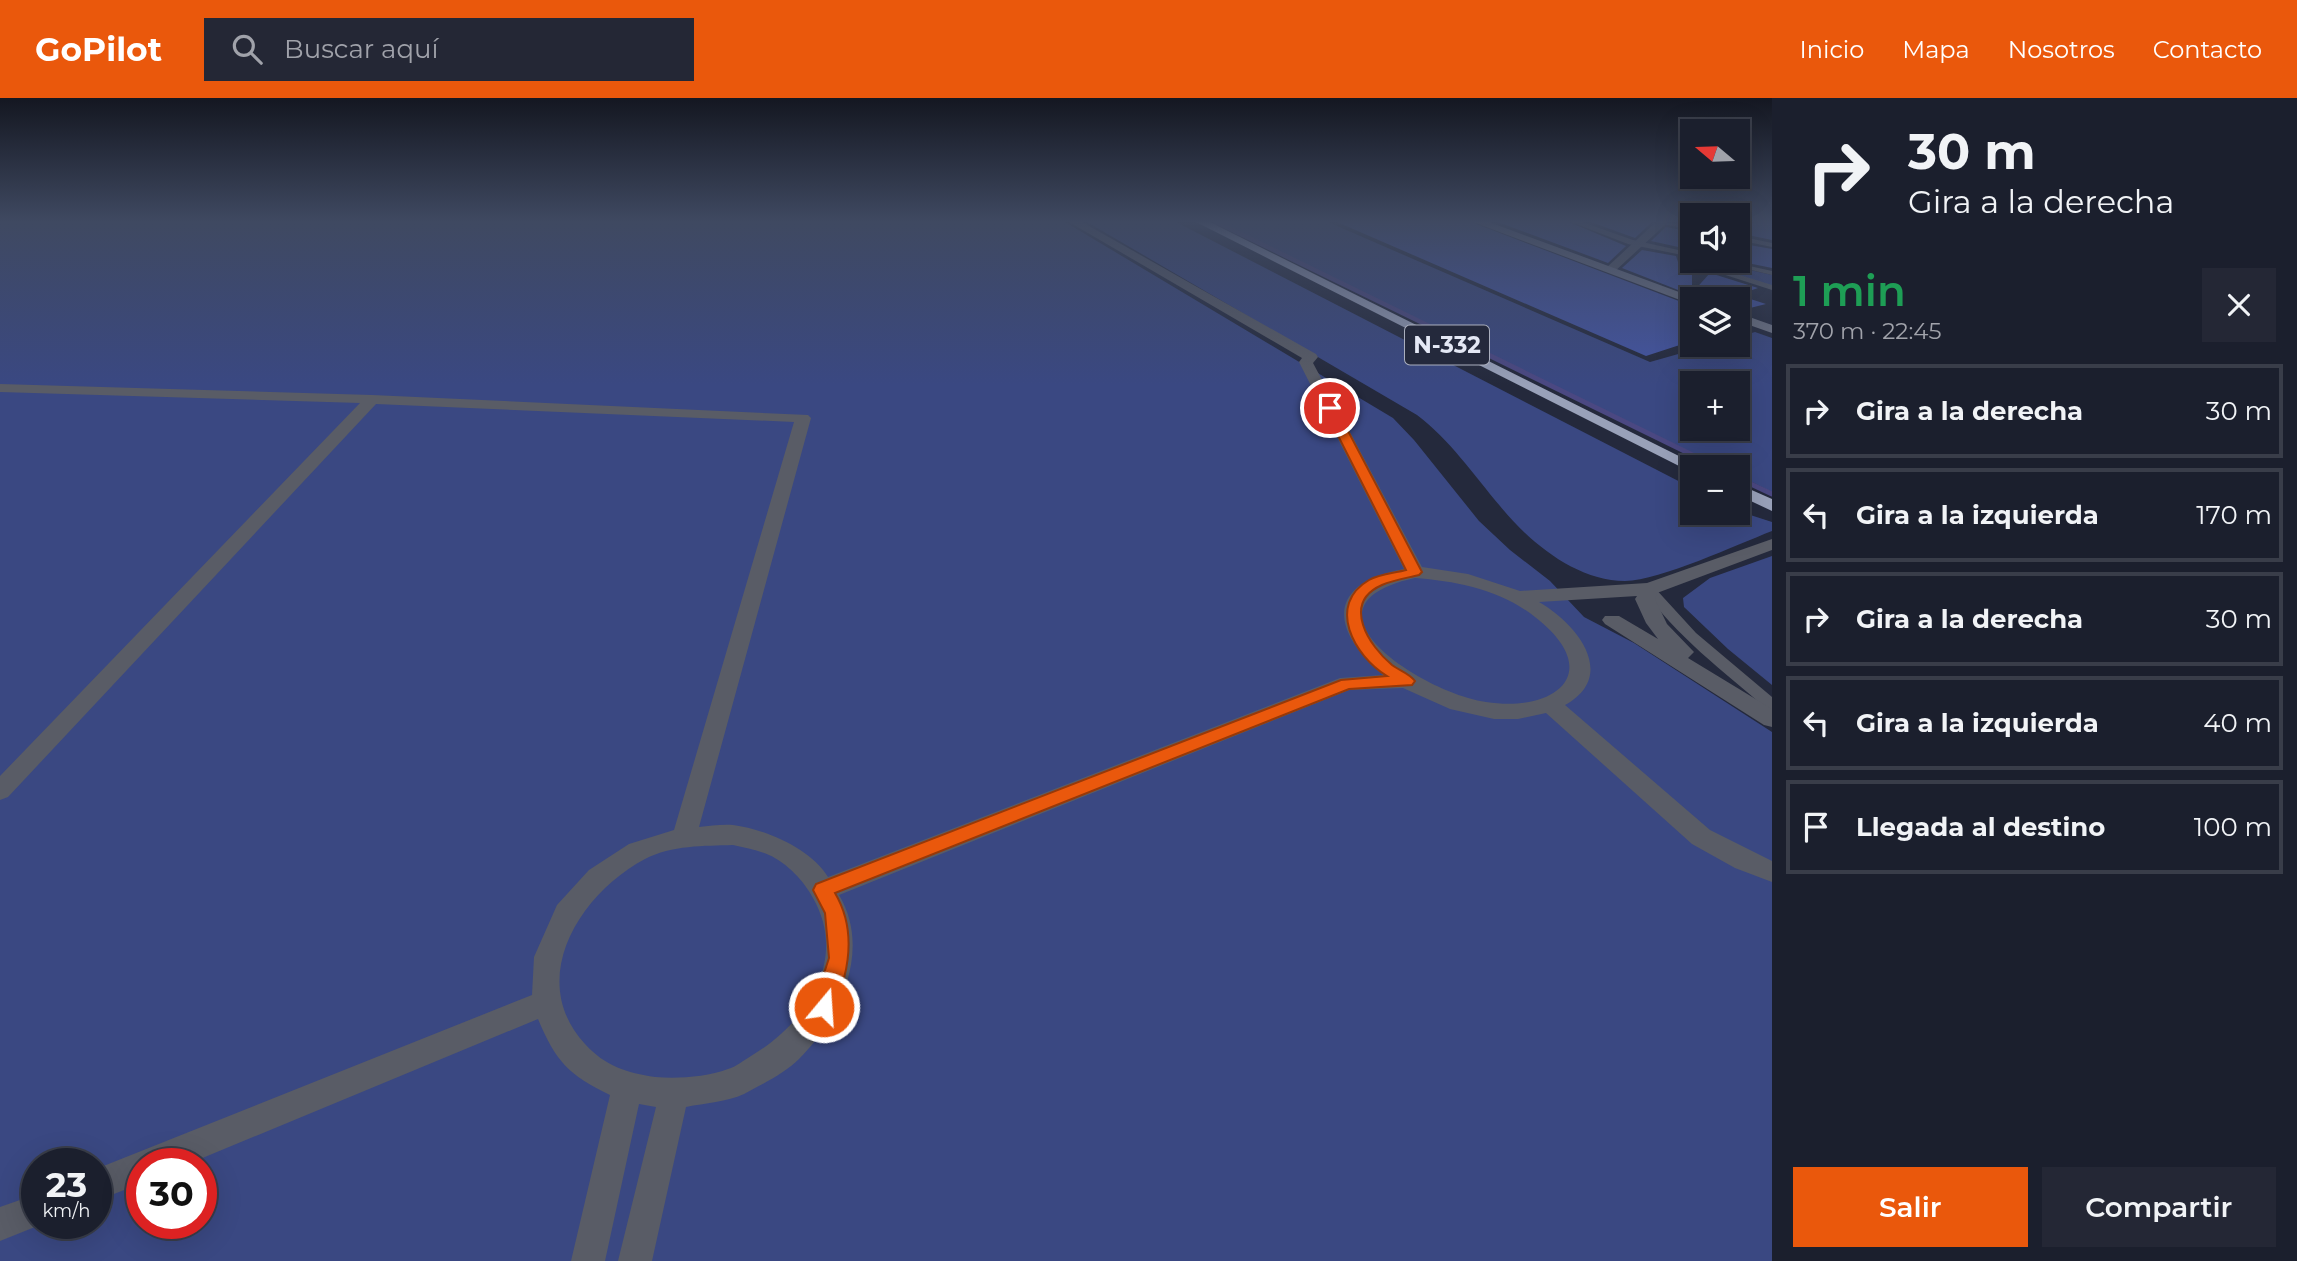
<!DOCTYPE html>
<html lang="es">
<meta charset="utf-8">
<style>
body{margin:0;font-family:Montserrat,sans-serif;background:#242735;color:#f1f3f6;height:100vh;display:flex;flex-direction:column;font-size:26px;white-space:nowrap}
*{box-sizing:border-box;margin:0}
p{font-size:23px;color:#a0a2aa}
.icon{flex:none;width:38px;height:38px;fill:none;stroke:currentColor;stroke-width:2;stroke-linecap:round;stroke-linejoin:round}
.map{position:relative;flex:1;overflow:hidden}
.sheet{display:flex;flex-direction:column;background:#1b1f2d;width:525px}
.sheet>*{flex:none}
.banner{background:#1b1f2d;color:#f1f3f6;overflow:hidden}
.needle{width:46px;rotate:289deg}
.buttons{position:absolute;left:1680px;top:21px;display:grid;gap:14px}
.buttons a{display:grid;place-items:center;width:70px;height:70px;border-radius:0px;background:#1b1f2d;box-shadow:0 7px 28px #0002,0 0 0 2px #393d49;font-size:35px}
.speed{position:absolute;left:21px;top:1050px;display:flex;gap:14px;font-size:35px;font-weight:700;text-align:center}
.speed>*{display:grid;place-content:center;width:91px;height:91px;border-radius:50%;background:#1b1f2d;box-shadow:0 7px 28px #0002,0 0 0 2px #393d49;line-height:1}
.speed small{font-size:18px;font-weight:400}
.speed .limit{border:10px solid #d22;background:#fff;color:#111}
.pin{position:absolute;display:grid;place-items:center;width:60px;height:60px;color:#fff;margin:-30px;border:4px solid #fff;border-radius:50%;box-shadow:0 2px 7px #0007}
.me{position:absolute;width:77px;margin:-38px;rotate:18deg;stroke-linejoin:round;filter:drop-shadow(0 0 5px #0008)}
.turn{display:flex;align-items:center;gap:24px;height:147px;padding:0 21px;font-size:32px}
.turn .icon{width:91px;height:91px;stroke-width:2.5}
.turn b{display:block;font-size:49px;line-height:60px}
.round{display:grid;place-items:center;flex:none;width:74px;height:74px;border-radius:0px;background:#242735}
.head{display:flex;align-items:center;justify-content:space-between;height:119px;padding:0 21px}
h1{font-size:42px;font-weight:600;line-height:52px;color:#1e9e55}
.cta{display:flex;gap:14px;margin-top:auto;padding:14px 21px}
.cta a{flex:1;height:80px;border-radius:0px;background:#ea580c;color:#fff;font-size:28px;font-weight:600;line-height:80px;text-align:center}
.cta a+a{background:#242735;color:#f1f3f6}
ul{padding:0;list-style:none}
li{display:flex;align-items:center;gap:21px;height:94px;margin:0 14px 10px;padding:0 7px;border:4px solid #393d49;border-radius:0px}
li div{flex:1}
li b{display:block;font-size:26px}
li em{font-style:normal}
header{display:flex;align-items:center;gap:42px;box-sizing:border-box;height:98px;padding:0 35px;background:#ea580c;color:#fff}
header strong{font-size:33px}
nav{display:flex;gap:38px;margin-inline-start:auto;font-size:24px}
.search{width:490px;height:63px;background:#242735;display:flex;align-items:center;gap:18px;box-sizing:border-box;padding:0 24px;border-radius:0px;color:#a0a2aa;font-size:26px}
main{display:flex;flex:1;min-height:0}
.map>svg:first-child{display:block}
.green{fill:#3a4882;fill-rule:evenodd}
.lines{fill:none;stroke-linecap:round;stroke-linejoin:round}
.stream-far1{stroke:#4b4882;stroke-width:4.5}
.stream{stroke:#4b4882;stroke-width:5}
.building{fill:#4455a4}
.lane{fill:#595c66;fill-rule:evenodd}
.street{fill:#595c66;fill-rule:evenodd}
.secondary{fill:#737888;fill-rule:evenodd}
.highway{fill:#99a1b9;fill-rule:evenodd}
.route{fill:#ea580c;stroke:#983908;stroke-width:2}
.labels{text-anchor:middle;dominant-baseline:central;stroke-width:7;stroke-linejoin:round;paint-order:stroke}
.shield{fill:#24293c;stroke:#aaafbe;stroke-width:2}
.shield-label{font-size:23px;font-weight:bold;fill:#e4e8f5}
</style>
<header>
<strong>GoPilot</strong>
<div class="search"><svg class="icon" aria-label="search" viewBox="0 0 24 24"><circle cx="10" cy="10" r="6"/><path d="M15 15l6 6"/></svg>Buscar aquí</div>
<nav><a>Inicio</a><a>Mapa</a><a>Nosotros</a><a>Contacto</a></nav>
</header>
<main>
<div class="map">
<svg width="1772" height="1163" viewBox="0 0 1772 1163">
<rect width="100%" height="100%" fill="#24293c"/>
<path class="green" d="M0,124H1065L1393,320L1414,342L1479,423L1510,452L1550,483L1584,519L1634,545L1772,634V1163H0ZM37,1066H96V1125H37ZM142,1066H201V1125H142Z
M1087,124H1176L1692,390V415L1738,413L1772,424V433C1736,447 1661,482 1625,483C1576,483 1529,444 1500,408C1473,376 1450,342 1417,317Z
M1218,124H1328L1650,264L1710,247H1738V239L1755,234L1772,240V394L1738,377V369H1721ZM1692,285H1738V331H1692Z
M1696,163H1710L1772,177V188Z
M1772,458V587L1728,551L1684,509L1683,500L1710,480Z"/>
<g class="lines">
<path class="stream-far1" d="M1216,124L1470,248"/>
<path class="stream" d="M1466,246L1717,369
M1738,380L1772,396"/>
</g>
<path class="building" d="M1337,124H1471L1692,208V243L1646,258Z
M1498,124H1569L1626,148L1608,165Z
M1591,124H1652L1635,140Z
M1754,124H1772V142L1743,136Z
M1666,129L1692,134V152L1651,143Z
M1738,145L1772,151V170L1738,163Z
M1642,152L1676,158L1678,164L1692,169V195L1710,175L1758,190L1738,197L1766,206L1738,213V201H1701L1622,170Z"/>
<g class="lines">
<path class="lane" d="M1571,124H1582L1633,142L1692,155V159L1628,146Z
M1660,124L1692,128V132L1663,126Z
M1738,138L1772,145V149L1738,142Z
M1679,158L1772,187V192L1679,162Z
M1714,163H1727L1772,173V177Z
M1649,487L1653,488L1696,535L1772,599V612L1767,611C1723,573 1676,538 1643,491Z"/>
<path class="street" d="M1069,124H1082L1316,256L1318,259L1313,265L1422,469L1468,476L1520,493L1647,485L1772,441V452L1657,495L1655,501L1667,526L1694,554L1688,560L1772,611V629L1764,627L1605,526L1602,522L1605,518H1619L1658,541L1646,525L1635,501L1637,498L1539,504C1576,525 1619,577 1565,607L1710,732L1772,763V784L1735,770L1692,746L1546,615L1518,621H1494L1450,611L1403,590L1349,592L839,797C872,852 840,920 799,961C785,975 761,987 744,996C727,1004 705,1005 686,1009L652,1163H618L656,1009L639,1006L605,1163H571L610,997C569,977 556,964 538,921L188,1066H142V1085L96,1103V1071L532,897L534,859L557,807L589,772L629,746L674,732L794,324L376,306L8,699L0,702V678L360,305L0,294V286L372,297L808,317L811,320L699,729C710,728 722,726 733,727C765,731 811,751 828,779L1340,580L1383,577C1329,531 1327,485 1404,471L1299,264L1302,260ZM1415,480C1457,483 1501,492 1535,519C1606,574 1556,615 1486,604C1425,596 1286,508 1415,480ZM733,747C745,750 758,752 769,757C787,765 804,783 813,800C849,863 805,926 751,958C744,962 736,969 728,971C706,979 678,981 655,979C627,975 605,968 585,946C526,882 579,796 645,761C672,747 704,748 733,747Z
M1656,124H1668L1614,174H1606V170Z
M37,1096V1125H45L0,1143V1109Z"/>
<path class="secondary" d="M1473,124H1489L1698,201H1692V206L1688,205Z
M1738,215L1772,227V235L1738,223Z"/>
<path class="highway" d="M1196,124H1210L1701,369H1692V374L1687,372Z
M1738,386L1772,401V413L1738,397Z"/>
</g>
<linearGradient id="sky" x2="0" y2="1"><stop stop-color="#141721"/><stop offset="0.43" stop-color="#3f4961"/><stop offset="1" stop-color="#3f4961" stop-opacity="0"/></linearGradient>
<rect width="1772" height="287" fill="url(#sky)"/>
<path class="route" d="M1330,307L1336,310L1422,474L1419,477C1407,480 1393,482 1382,487C1341,505 1369,548 1392,567C1400,573 1409,575 1415,583L1412,587L1349,591L835,795C858,834 849,877 831,916L824,919L816,916L813,909L829,860L825,815L813,792L816,786L1341,582L1387,578C1354,558 1326,507 1369,482C1379,476 1395,475 1406,472L1324,310Z"/>
<g class="labels">
<rect class="shield" x="1405" y="227.5" width="84" height="39" rx="5"/>
<g class="shield-label">
<text x="1447" y="247">N-332</text>
</g>
</g>
</svg>
<div class="buttons">
<a><svg class="needle" viewBox="-14 -14 28 28"><path d="M0-13l5 13h-10z" fill="#e53935"/><path d="M0 13l5-13h-10z" fill="#a0a2aa"/></svg></a>
<a><svg class="icon" aria-label="sound" viewBox="0 0 24 24"><path d="M4 9h4l5-4v14l-5-4H4zM17 9q2 3 0 6"/></svg></a>
<a><svg class="icon" aria-label="layers" viewBox="0 0 24 24"><path d="M12 4l9 5-9 5-9-5zM3 14l9 5 9-5"/></svg></a>
<a>+</a>
<a>−</a>
</div>
<div class="speed"><div>23<small>km/h</small></div><div class="limit">30</div></div>
<div class="pin" style="left:1330px;top:310px;background:#d93025"><svg class="icon" aria-label="arrive" viewBox="0 0 24 24"><path d="M6 21V4h12l-3 4 3 4H6"/></svg></div>
<svg class="me" style="left:824px;top:909px" viewBox="-20 -20 40 40"><circle r="17" fill="#ea580c" stroke="#fff" stroke-width="3"/><path d="M0-11L8 9 0 5-8 9z" fill="#fff"/></svg>
</div>
<section class="sheet">
<div class="banner">
<div class="turn"><svg class="icon" aria-label="right" viewBox="0 0 24 24"><path d="M7 20v-9h11M14 6l5 5-5 5"/></svg><div><b>30 m</b>Gira a la derecha</div></div>
</div>
<div class="head"><div><h1>1 min</h1><p>370 m · 22:45</p></div><a class="round"><svg class="icon" aria-label="close" viewBox="0 0 24 24"><path d="M6 6l12 12M18 6L6 18"/></svg></a></div>
<ul>
<li><svg class="icon" aria-label="right" viewBox="0 0 24 24"><path d="M7 20v-9h11M14 6l5 5-5 5"/></svg><div><b>Gira a la derecha</b></div><em>30 m</em></li>
<li><svg class="icon" aria-label="left" viewBox="0 0 24 24"><path d="M17 20v-9H6M10 6l-5 5 5 5"/></svg><div><b>Gira a la izquierda</b></div><em>170 m</em></li>
<li><svg class="icon" aria-label="right" viewBox="0 0 24 24"><path d="M7 20v-9h11M14 6l5 5-5 5"/></svg><div><b>Gira a la derecha</b></div><em>30 m</em></li>
<li><svg class="icon" aria-label="left" viewBox="0 0 24 24"><path d="M17 20v-9H6M10 6l-5 5 5 5"/></svg><div><b>Gira a la izquierda</b></div><em>40 m</em></li>
<li><svg class="icon" aria-label="arrive" viewBox="0 0 24 24"><path d="M6 21V4h12l-3 4 3 4H6"/></svg><div><b>Llegada al destino</b></div><em>100 m</em></li>
</ul>
<div class="cta"><a>Salir</a><a>Compartir</a></div>
</section>
</main>
